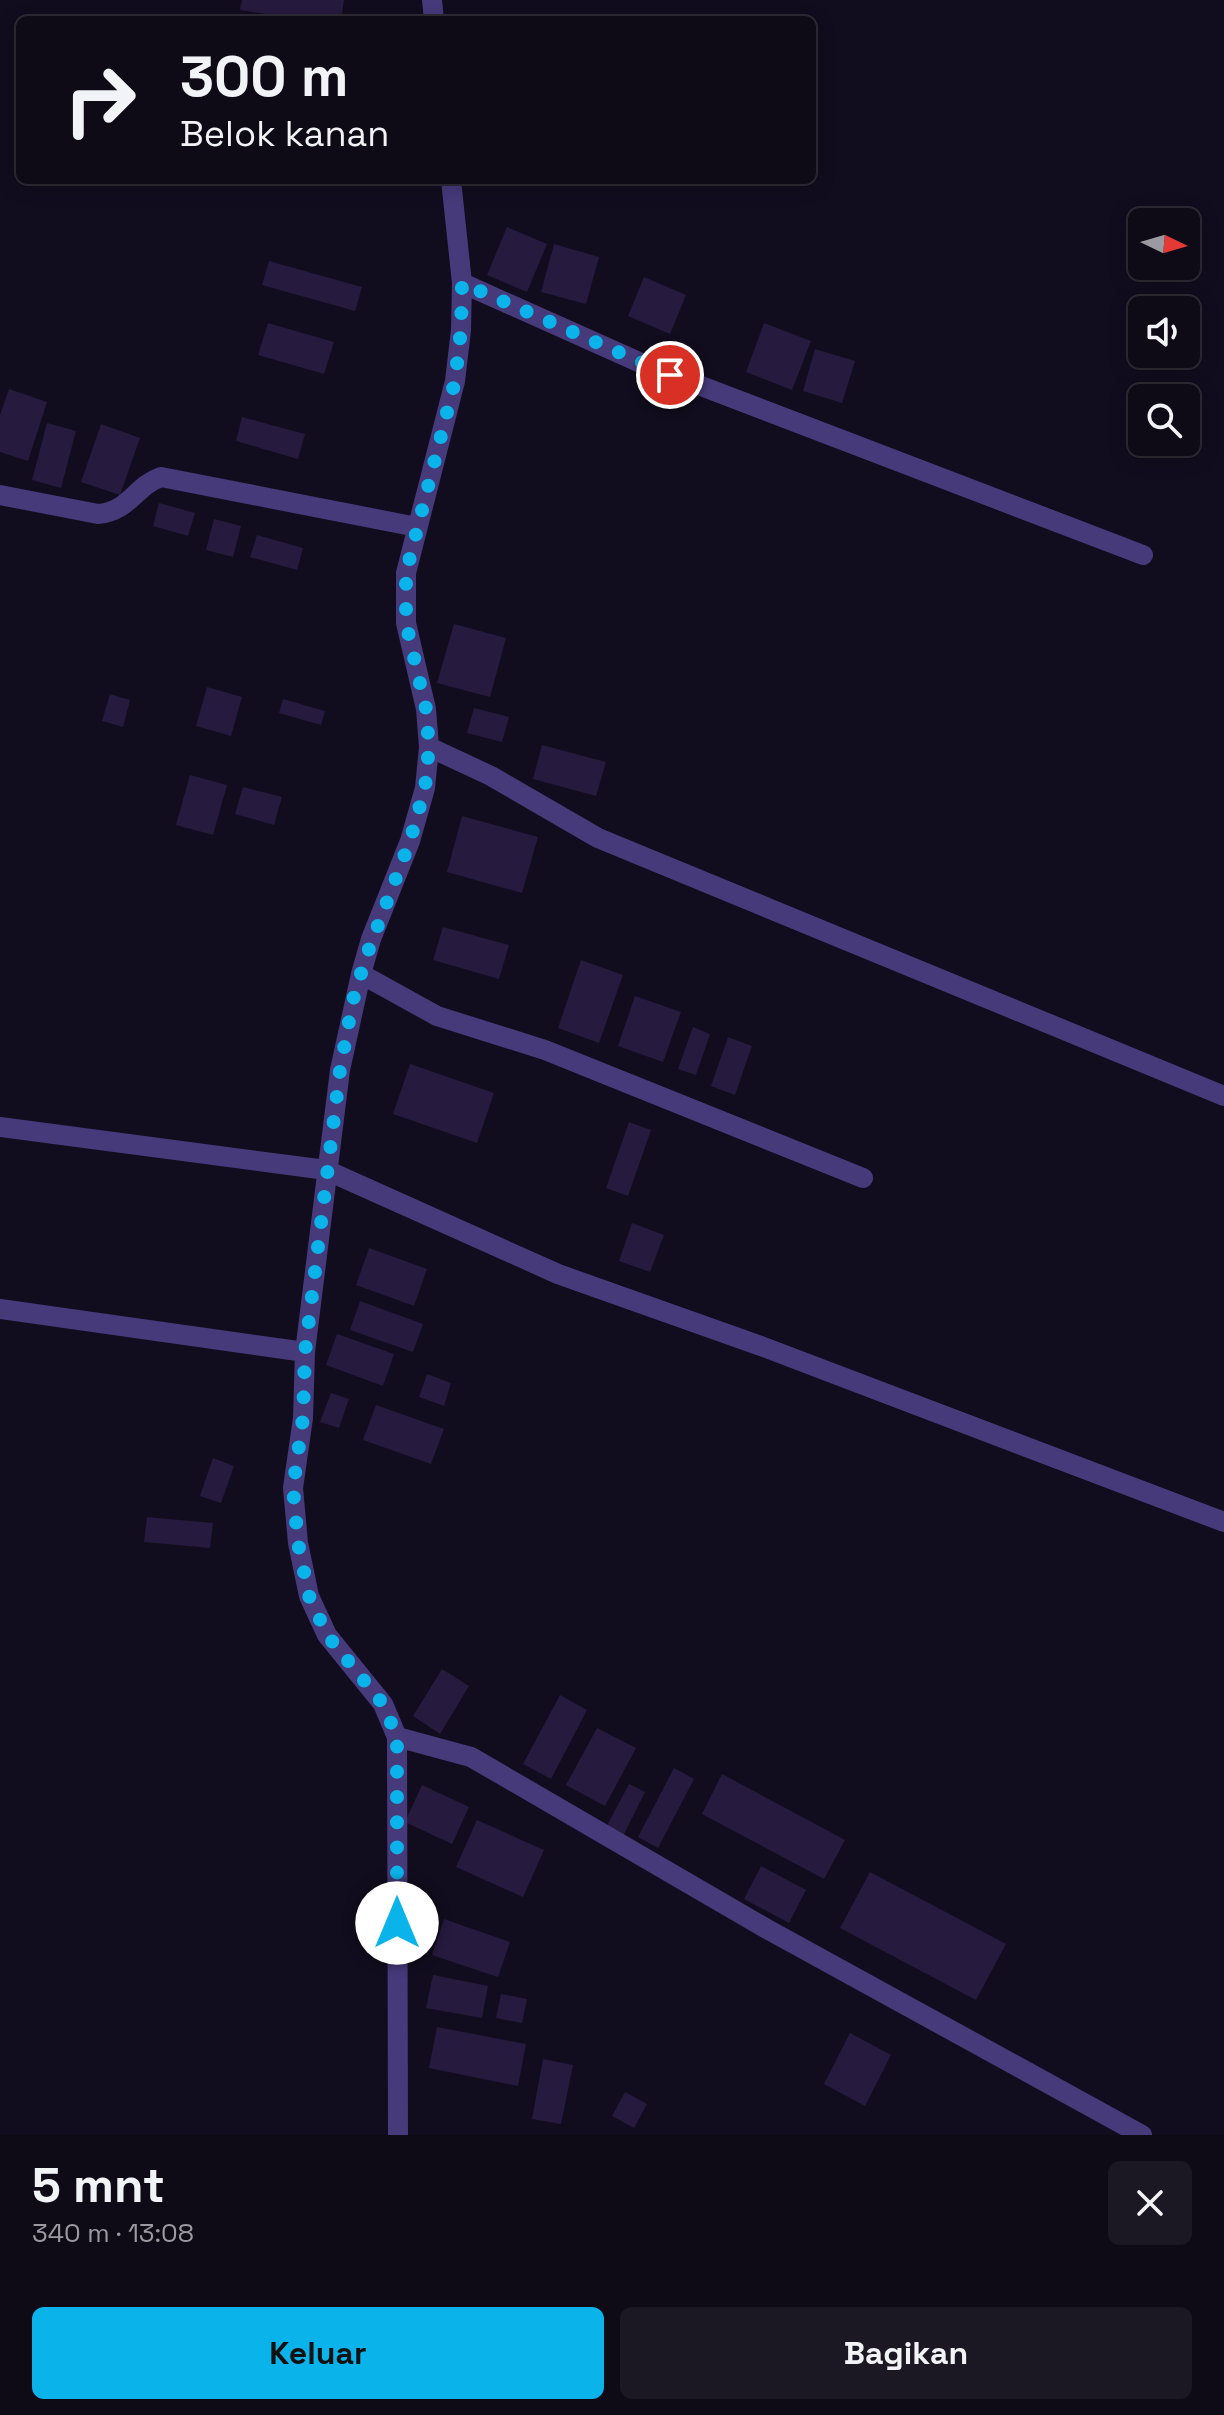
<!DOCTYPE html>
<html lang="id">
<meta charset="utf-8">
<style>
body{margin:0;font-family:"Space Grotesk",sans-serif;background:#1c1823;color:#f1f3f6;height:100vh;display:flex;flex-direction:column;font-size:30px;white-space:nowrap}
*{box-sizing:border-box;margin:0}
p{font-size:26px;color:#9b9aa1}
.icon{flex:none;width:44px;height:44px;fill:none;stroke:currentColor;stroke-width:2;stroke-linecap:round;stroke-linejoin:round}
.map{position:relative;height:2135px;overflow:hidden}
.panel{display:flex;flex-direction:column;background:#0e0a16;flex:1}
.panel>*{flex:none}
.top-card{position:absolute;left:16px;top:16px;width:800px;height:168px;border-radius:12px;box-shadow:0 4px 20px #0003,0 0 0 2px #2e2b35;background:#0e0a16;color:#f1f3f6;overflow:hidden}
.needle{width:52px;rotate:95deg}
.buttons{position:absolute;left:1128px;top:208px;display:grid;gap:16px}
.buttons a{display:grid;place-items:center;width:72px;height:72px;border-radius:12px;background:#0e0a16;box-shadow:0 4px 20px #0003,0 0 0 2px #2e2b35;font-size:40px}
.pin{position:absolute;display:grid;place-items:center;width:68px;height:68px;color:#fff;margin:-34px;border:4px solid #fff;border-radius:50%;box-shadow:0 2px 8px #0007}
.me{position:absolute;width:88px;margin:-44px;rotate:0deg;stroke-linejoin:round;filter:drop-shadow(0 0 6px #0008)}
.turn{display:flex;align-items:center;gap:28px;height:168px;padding:0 32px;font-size:36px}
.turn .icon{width:104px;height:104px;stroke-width:2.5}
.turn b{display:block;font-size:56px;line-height:68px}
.round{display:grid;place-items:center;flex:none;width:84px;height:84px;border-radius:12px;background:#1c1823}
.summary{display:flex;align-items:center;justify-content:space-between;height:136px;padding:0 32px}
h1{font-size:48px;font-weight:700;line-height:60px}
.button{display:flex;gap:16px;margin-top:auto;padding:16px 32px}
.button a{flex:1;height:92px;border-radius:12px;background:#0ab4eb;color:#111;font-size:32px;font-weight:700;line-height:92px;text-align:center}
.button a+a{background:#1c1823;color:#f1f3f6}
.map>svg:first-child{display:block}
.building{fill:#261a3e}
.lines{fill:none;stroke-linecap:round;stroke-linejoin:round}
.minor{stroke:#463a7b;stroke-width:20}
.route{stroke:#0ab4eb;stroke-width:14;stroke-dasharray:0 25.2}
</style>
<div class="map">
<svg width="1224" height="2135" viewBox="0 0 1224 2135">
<rect width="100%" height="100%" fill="#120d1e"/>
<path class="building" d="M242,0H344L341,20H305L240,10Z
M507,227L547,244L527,292L487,275Z
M554,244L599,257L586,304L541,292Z
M269,261L362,287L355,311L262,285Z
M644,277L686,295L670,334L628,316Z
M268,323L334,342L324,374L258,355Z
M764,323L811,341L792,390L746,372Z
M815,349L855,361L842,403L803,391Z
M9,389L47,402L28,461L0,452V415Z
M242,417L305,434L298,459L236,441Z
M47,423L76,431L61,488L32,480Z
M101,424L140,438L120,495L81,482Z
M159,503L195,513L188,536L153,526Z
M214,519L241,526L233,557L206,550Z
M257,535L303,548L297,570L250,557Z
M454,624L506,638L490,697L437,683Z
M207,687L242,697L231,736L196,726Z
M110,694L130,700L123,727L102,721Z
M283,699L325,711L321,725L279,713Z
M474,708L509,717L502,742L467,733Z
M542,745L606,762L596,796L533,779Z
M190,775L227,785L213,835L176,825Z
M243,787L282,797L274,825L235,814Z
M462,816L538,837L522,893L447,872Z
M443,927L509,945L499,979L433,960Z
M581,960L623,975L599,1043L558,1028Z
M635,996L681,1012L663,1062L618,1046Z
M693,1027L710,1034L696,1075L678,1069Z
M728,1037L752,1046L735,1095L711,1086Z
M410,1064L494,1093L477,1143L393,1114Z
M629,1122L651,1130L628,1196L606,1188Z
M632,1223L664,1235L650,1272L619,1261Z
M369,1248L427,1269L414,1306L356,1285Z
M360,1301L423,1324L413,1352L350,1330Z
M337,1334L394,1354L383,1386L326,1365Z
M427,1374L451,1383L444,1406L419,1397Z
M331,1393L349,1399L339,1428L320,1422Z
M376,1405L444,1429L431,1464L363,1440Z
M213,1458L234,1466L221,1503L200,1496Z
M147,1517L213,1523L210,1548L144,1542Z
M442,1669L469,1686L440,1734L413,1716Z
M560,1695L587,1710L551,1779L523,1764Z
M597,1728L636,1748L605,1806L566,1785Z
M674,1768L694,1779L658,1848L638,1837Z
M722,1774L845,1840L824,1879L702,1814Z
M629,1784L645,1792L621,1840L604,1831Z
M422,1785L469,1807L452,1844L405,1822Z
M477,1820L544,1850L523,1897L456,1867Z
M761,1866L806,1890L789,1923L744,1899Z
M870,1872L1006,1944L976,2000L840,1928Z
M444,1919L510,1942L498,1977L432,1955Z
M433,1975L488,1986L482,2018L426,2008Z
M501,1994L527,1999L522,2023L496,2018Z
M437,2027L526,2044L518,2086L429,2068Z
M850,2033L891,2055L865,2106L824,2084Z
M543,2059L573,2065L561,2124L532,2119Z
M625,2092L647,2104L634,2128L612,2116Z"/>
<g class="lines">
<path class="minor" d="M432,0L434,20
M462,283L641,363L1143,555
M0,495L98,514C130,511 135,486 161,477L417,527
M429,747L491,776L598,838L1224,1096
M361,974L437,1016L545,1050L863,1178
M0,1127L326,1170L558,1274L761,1346L1224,1522
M0,1309L305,1352
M397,1737L471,1757L767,1929L1142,2135
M398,2135L397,1737L383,1704L327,1635L309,1596L298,1543L293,1488L303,1418L305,1352L340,1070L361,974L371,939L410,841L425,788L429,747L426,709L406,623V573L455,381L461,330L462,283L451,180"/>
</g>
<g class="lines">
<path class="route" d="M397,1923V1737L383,1704L327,1635L309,1596L298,1543L293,1488L303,1418L305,1352L340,1070L353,1000L366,957L410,841L425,788L429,747L426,709L406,623V573L455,381L461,330L462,283L670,375"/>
</g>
</svg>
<div class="buttons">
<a><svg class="needle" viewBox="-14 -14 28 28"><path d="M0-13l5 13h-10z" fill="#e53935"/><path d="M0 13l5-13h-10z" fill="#9b9aa1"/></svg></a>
<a><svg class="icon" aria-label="sound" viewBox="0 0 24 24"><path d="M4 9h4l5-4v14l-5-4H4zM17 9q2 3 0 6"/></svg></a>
<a><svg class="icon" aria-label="search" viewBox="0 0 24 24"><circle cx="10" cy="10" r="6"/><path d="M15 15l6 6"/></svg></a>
</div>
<div class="pin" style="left:670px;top:375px;background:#d93025"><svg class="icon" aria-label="arrive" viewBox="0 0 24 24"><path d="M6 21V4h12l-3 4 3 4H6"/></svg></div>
<svg class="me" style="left:397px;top:1923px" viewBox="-20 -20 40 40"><circle r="19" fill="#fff"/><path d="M0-13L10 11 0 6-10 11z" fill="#0ab4eb"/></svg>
<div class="top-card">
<div class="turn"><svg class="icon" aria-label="right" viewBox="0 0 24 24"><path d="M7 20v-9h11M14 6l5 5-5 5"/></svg><div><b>300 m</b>Belok kanan</div></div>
</div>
</div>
<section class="panel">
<div class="summary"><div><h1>5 mnt</h1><p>340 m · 13:08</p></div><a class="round"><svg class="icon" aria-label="close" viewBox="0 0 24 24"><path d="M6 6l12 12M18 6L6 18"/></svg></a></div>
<div class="button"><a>Keluar</a><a>Bagikan</a></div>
</section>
